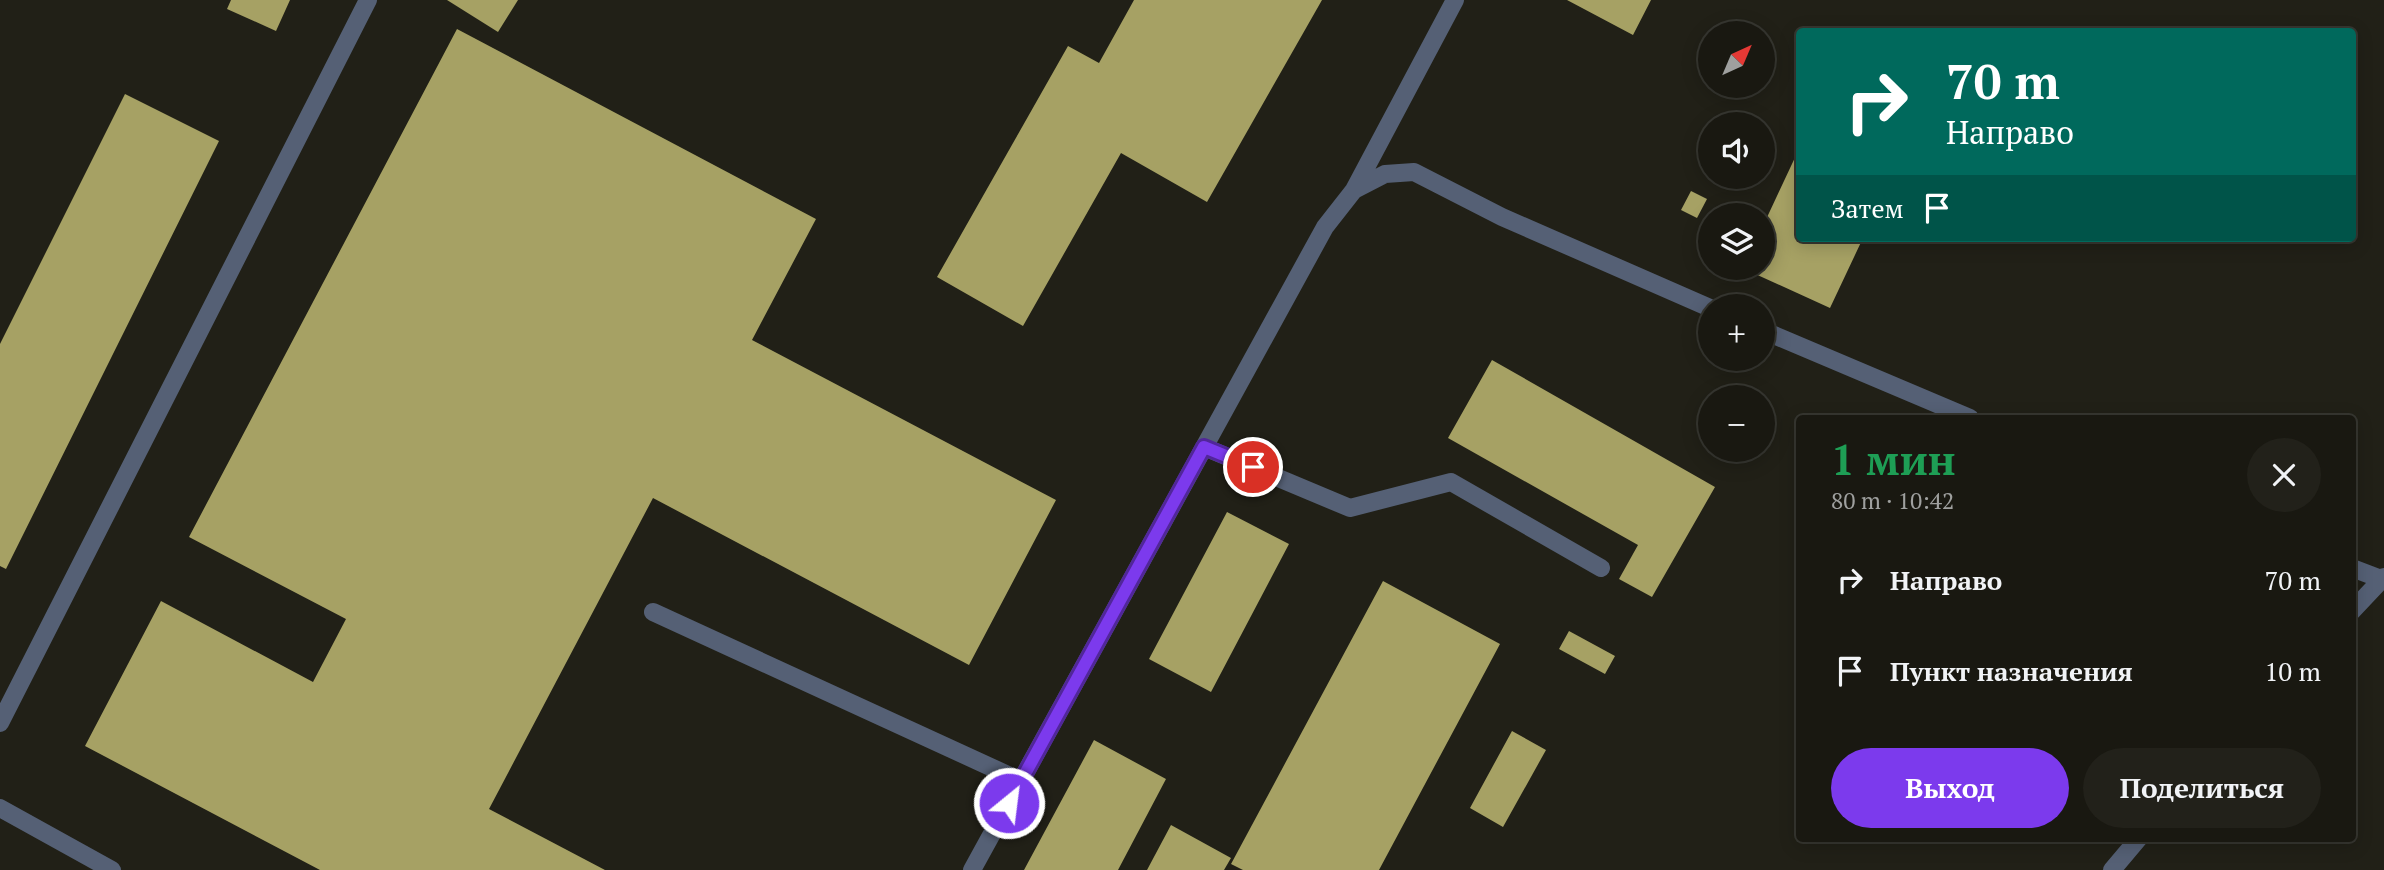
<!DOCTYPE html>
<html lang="ru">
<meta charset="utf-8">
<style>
body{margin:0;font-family:"PT Serif",serif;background:#22211a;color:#f1f3f6;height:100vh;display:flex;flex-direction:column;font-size:26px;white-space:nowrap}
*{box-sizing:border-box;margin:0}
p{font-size:23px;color:#9fa09f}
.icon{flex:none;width:38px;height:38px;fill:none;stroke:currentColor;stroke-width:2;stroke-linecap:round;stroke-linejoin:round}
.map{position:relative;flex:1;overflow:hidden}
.sheet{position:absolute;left:1796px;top:415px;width:560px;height:427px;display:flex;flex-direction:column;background:#191811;border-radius:7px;box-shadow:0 4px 18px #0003,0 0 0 2px #373731}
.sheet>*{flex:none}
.guide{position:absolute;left:1796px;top:28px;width:560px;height:214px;border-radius:7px;box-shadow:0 4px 18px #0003,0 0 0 2px #373731;background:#00695c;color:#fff;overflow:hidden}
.needle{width:46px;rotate:44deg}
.controls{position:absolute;left:1698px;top:21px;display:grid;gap:14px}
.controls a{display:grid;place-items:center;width:77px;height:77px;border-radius:50%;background:#191811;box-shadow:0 4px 18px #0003,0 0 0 2px #373731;font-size:35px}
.pin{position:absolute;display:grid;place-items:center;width:60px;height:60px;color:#fff;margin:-30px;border:4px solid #fff;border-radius:50%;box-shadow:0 2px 7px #0007}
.me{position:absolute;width:77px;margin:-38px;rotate:29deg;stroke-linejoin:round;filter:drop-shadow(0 0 5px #0008)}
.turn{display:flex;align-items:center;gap:24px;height:147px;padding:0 35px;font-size:32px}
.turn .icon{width:91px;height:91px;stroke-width:2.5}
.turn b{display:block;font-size:49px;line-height:60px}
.then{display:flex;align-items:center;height:66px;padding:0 35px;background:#0003;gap:14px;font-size:26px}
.round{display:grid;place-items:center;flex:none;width:74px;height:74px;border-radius:37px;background:#22211a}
.overview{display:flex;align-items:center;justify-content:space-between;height:119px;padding:0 35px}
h1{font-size:42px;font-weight:600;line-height:52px;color:#1e9e55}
.cta{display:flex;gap:14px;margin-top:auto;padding:14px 35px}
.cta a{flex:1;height:80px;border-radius:42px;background:#7c3aed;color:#fff;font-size:28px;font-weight:600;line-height:80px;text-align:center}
.cta a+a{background:#22211a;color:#f1f3f6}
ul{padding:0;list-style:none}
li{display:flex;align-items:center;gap:21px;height:91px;padding:0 35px}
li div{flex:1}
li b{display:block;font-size:26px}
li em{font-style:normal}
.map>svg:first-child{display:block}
.building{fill:#a6a164}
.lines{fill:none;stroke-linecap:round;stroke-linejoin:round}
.minor{stroke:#556075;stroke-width:18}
.route-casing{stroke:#51269a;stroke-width:18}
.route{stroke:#7c3aed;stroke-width:12}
</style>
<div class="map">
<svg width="2384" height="870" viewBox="0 0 2384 870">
<rect width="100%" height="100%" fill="#212017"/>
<path class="building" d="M231,0H290L276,31L227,9Z
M447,0H518L498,32Z
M1134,0H1322L1207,202L1121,153L1023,326L937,277L1068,46L1099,63Z
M1567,0H1651L1633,35Z
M457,29L816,219L752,340L1056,500L969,665L653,498L489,809L605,870H320L85,746L161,601L313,682L346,619L189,537Z
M125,94L219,141L6,569L0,566V344Z
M1799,149V238H1863L1830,308L1742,268H1762V228Z
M1691,191L1707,199L1697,218L1681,210Z
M1492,360L1715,487L1652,597L1619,579L1638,545L1448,438Z
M1227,512L1289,544L1211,692L1149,659Z
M1383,581L1500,644L1379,870H1243L1231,864Z
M1569,631L1615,656L1605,674L1559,649Z
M1512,731L1546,750L1503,827L1470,808Z
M1094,740L1166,779L1118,870H1024Z
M1171,825L1231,858L1224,870H1147Z"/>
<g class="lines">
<path class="minor" d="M1354,190L1455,0
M1762,330L1970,418
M1204,447L1350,508L1451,482L1601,568
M2352,568L2384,580
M2352,611L2384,577
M653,612L1021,781
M0,723L368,0
M0,808L112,870
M972,870L1325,227L1354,190L1385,174L1414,172L1502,217L1710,308
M2112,870L2139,838"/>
</g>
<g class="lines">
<g class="route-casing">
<path id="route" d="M1009,803L1204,447L1253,467"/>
</g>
<use href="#route" class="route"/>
</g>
</svg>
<div class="controls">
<a><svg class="needle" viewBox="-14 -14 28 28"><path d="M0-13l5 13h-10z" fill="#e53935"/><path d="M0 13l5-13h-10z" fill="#9fa09f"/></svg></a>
<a><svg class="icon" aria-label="sound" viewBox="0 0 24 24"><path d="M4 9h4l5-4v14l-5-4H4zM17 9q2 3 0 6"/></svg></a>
<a><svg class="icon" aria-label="layers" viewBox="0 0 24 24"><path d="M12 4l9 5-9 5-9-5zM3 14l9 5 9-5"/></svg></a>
<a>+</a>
<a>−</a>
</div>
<div class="pin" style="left:1253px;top:467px;background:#d93025"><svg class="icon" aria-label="arrive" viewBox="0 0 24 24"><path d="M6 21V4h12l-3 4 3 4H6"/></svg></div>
<svg class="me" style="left:1009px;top:803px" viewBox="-20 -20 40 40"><circle r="17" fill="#7c3aed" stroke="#fff" stroke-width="3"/><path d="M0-11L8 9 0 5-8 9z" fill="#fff"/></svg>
<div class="guide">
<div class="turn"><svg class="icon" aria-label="right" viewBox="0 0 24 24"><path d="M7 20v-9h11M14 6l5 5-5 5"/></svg><div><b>70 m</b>Направо</div></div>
<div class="then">Затем<svg class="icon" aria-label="arrive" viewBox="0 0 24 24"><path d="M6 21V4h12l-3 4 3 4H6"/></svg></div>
</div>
<section class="sheet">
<div class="overview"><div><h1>1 мин</h1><p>80 m · 10:42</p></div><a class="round"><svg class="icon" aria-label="close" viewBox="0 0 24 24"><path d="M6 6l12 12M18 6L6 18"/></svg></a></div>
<ul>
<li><svg class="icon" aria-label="right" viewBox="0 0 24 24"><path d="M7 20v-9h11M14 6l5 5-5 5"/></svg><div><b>Направо</b></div><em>70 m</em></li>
<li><svg class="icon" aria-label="arrive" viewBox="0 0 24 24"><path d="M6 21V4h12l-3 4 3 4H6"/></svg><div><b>Пункт назначения</b></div><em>10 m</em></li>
</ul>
<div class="cta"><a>Выход</a><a>Поделиться</a></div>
</section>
</div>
